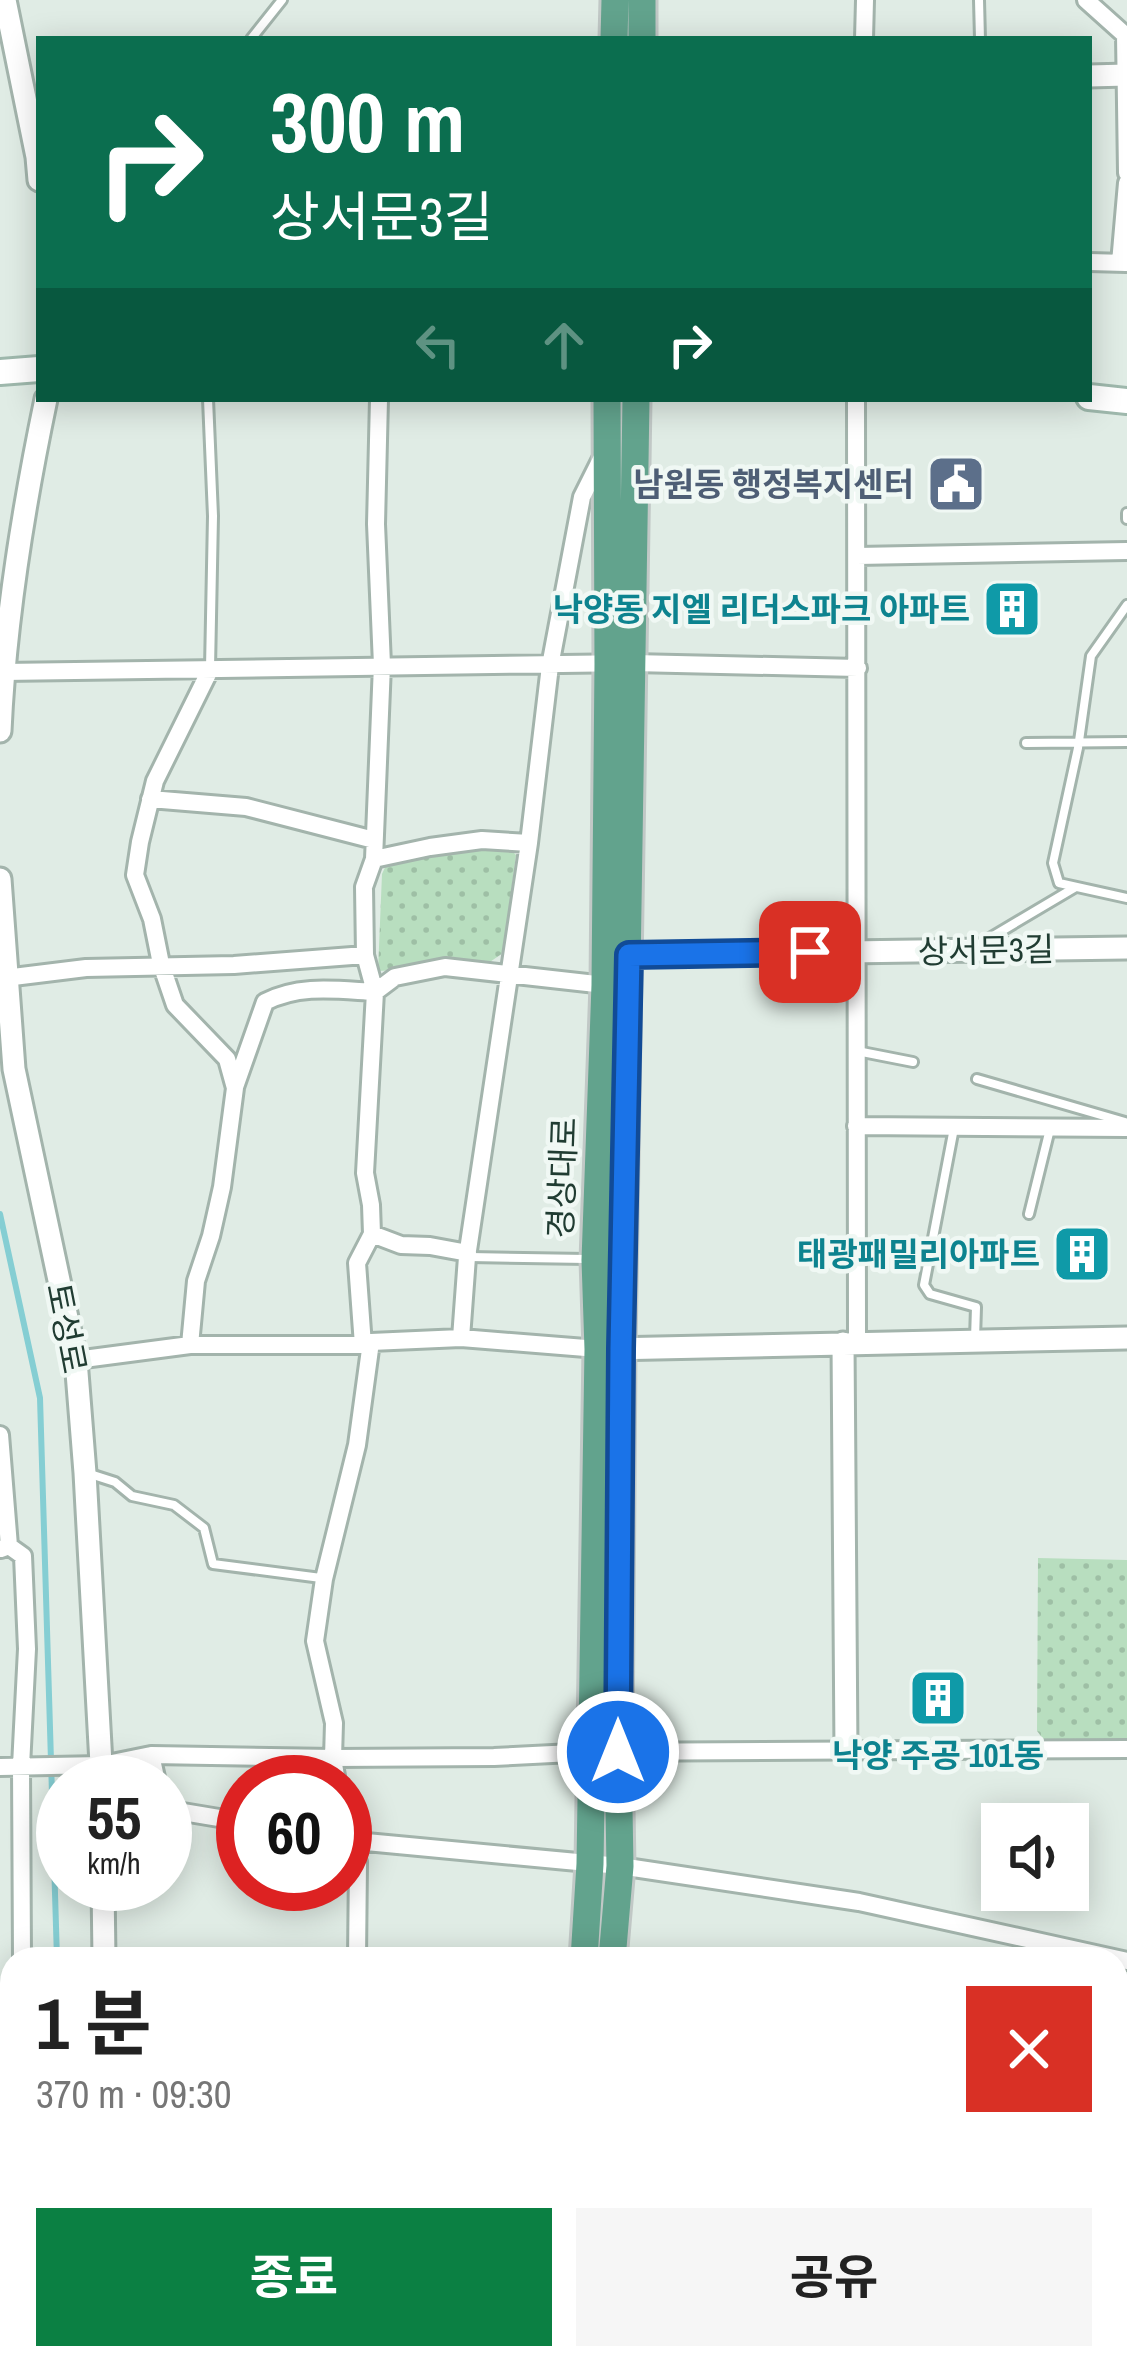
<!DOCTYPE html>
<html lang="ko">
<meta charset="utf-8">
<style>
body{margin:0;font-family:"Archivo Narrow","Noto Sans KR",sans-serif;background:#f6f6f6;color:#222;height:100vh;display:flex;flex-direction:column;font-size:45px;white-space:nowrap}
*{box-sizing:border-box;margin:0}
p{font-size:39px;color:#767676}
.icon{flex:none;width:66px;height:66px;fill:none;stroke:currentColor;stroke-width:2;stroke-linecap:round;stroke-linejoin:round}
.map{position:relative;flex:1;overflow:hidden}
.panel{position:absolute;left:0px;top:1947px;width:1128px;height:423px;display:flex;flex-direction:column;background:#fff;border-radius:36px 36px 0 0;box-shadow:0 6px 30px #0003}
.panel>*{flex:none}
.hud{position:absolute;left:36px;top:36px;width:1056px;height:366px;border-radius:0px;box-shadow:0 6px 30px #0003;background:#0b6e4f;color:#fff;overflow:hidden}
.tools{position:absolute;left:981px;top:1803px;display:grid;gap:24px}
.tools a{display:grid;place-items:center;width:108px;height:108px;border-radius:0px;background:#fff;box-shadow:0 6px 30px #0003;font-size:60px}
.speed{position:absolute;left:36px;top:1755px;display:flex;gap:24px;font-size:60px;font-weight:700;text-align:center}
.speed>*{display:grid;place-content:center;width:156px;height:156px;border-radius:50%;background:#fff;box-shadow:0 6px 30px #0003;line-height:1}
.speed small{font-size:30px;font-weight:400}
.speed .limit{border:18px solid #d22;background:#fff;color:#111}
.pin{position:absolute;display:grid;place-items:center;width:102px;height:102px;color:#fff;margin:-51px;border-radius:24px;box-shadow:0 6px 18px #0006}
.me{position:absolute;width:132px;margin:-66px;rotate:0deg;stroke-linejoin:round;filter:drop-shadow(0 0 9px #0008)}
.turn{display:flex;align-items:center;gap:42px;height:252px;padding:0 36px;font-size:54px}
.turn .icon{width:156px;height:156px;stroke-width:2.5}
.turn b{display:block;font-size:84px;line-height:102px}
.lanes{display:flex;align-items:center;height:114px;padding:0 36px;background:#0003;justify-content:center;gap:60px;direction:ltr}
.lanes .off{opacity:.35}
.round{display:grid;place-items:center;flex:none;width:126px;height:126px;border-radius:0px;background:#f6f6f6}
.headline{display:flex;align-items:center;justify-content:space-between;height:204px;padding:0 36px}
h1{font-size:72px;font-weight:700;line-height:90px}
.action{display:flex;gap:24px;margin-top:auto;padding:24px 36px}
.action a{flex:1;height:138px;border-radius:0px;background:#0b8043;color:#fff;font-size:48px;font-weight:700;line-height:138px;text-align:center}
.action a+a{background:#f6f6f6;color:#222}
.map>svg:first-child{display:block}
.grass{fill:url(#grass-dots)}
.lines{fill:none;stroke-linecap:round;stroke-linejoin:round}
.stream{stroke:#85ced3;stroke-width:6}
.service-casing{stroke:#a3b4ac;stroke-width:14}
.minor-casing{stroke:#a3b4ac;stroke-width:22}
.tertiary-casing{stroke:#a3b4ac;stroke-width:27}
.secondary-casing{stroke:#9eb8ac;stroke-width:30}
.primary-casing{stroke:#c1c8c6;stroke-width:33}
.service{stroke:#fff;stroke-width:8}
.minor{stroke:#fff;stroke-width:16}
.tertiary{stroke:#fff;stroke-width:21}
.secondary{stroke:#fff;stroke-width:24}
.primary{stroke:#62a38d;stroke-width:27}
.route-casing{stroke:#114b97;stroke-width:30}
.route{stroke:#1a73e8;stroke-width:21}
.labels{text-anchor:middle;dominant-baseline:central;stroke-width:9;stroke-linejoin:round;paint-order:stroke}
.service-label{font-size:33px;font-weight:bold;fill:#4e5e75;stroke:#f0f8f4;text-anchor:end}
.culture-label{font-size:33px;font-weight:bold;fill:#0d838f;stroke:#f0f8f4;text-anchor:end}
.street-label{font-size:33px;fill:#203c32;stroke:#f0f8f4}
</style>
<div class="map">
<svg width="1127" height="2368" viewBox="0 0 1127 2368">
<defs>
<pattern id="grass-dots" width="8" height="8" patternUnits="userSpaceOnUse" patternTransform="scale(3)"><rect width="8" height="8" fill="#b8debf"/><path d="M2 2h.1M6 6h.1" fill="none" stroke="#9ebfa5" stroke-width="1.8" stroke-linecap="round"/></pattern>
</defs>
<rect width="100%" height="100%" fill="#e0ece5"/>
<path class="grass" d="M507,846L516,855L503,953L484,966L378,971L382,874L387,863L436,850Z
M1038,1558L1127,1560V1742L1047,1744L1037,1731Z"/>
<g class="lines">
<path class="stream" d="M0,1214L40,1398L57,1959
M29,2368L30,2358"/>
<g class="service-casing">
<path id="service" d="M979,0L980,39
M251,39L282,0
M208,399L213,516L210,668
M1127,513V519
M1127,605L1091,656L1078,748L1053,863L1059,883L1127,898
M1026,743L1127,742
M978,945L1074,888
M857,1051L913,1062
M977,1079L1125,1122
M954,1128L924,1285L930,1294L976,1307L975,1339
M1029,1214L1050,1129
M470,1257L587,1259
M87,1473L115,1482L132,1496L174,1505L204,1528L213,1564L321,1578"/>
</g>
<g class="minor-casing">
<path id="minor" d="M1086,0L1125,35L1127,173
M864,39L865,0
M1089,262L1126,263
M1120,263L1127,183
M379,399L376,524L382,665L374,859L364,887L365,955L375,992L365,1173L371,1205L372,1234L401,1245L430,1246L468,1253
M856,399L857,1342
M857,556L1127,551
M3,672L633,663L858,668
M150,799L246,807L374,840
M374,859L430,847L482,840L529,843
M5,978L86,968L234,965L365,955
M235,1087L265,1002C300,984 337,990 375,992L395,977L445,967L605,985
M856,1126L1127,1128
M461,1338L598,1349
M190,1345L196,1281L211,1236L222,1187L235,1088L227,1059L175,1005L161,964L152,919L135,875L140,842L155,781L210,670
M363,1345L357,1263L372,1234
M76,1360L190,1345H363L371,1342
M0,1435L9,1546L1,1549
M9,1546L23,1556L27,1649L21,1766L22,1959
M0,1767L102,1765L151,1755
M157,1782L151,1755L333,1758L334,1723L315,1641L324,1579L357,1445L371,1342L461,1338L467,1257L529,843L550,666L582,497L602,457
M337,1782L333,1758L494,1757L592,1752L1127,1749
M165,1809L243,1822
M346,1837L358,1862L357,1959
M345,1840L620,1866L859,1902L1127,1961
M0,2348L6,2308L12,2225"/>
</g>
<g class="tertiary-casing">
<path id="tertiary" d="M5,0L37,157L39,180
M1089,76L1127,75
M0,731C5,619 23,509 46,399
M0,879L14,1069L76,1360L85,1473L102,1782
M629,955L1127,948
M843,1343L846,1752
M610,1349L1127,1338
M103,1884L104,1959
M1116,2221H1127
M81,2368L82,2358"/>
</g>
<g class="secondary-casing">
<path id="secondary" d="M0,372L39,369
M1089,397L1127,401"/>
</g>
<g class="primary-casing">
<path id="primary" d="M614,39L615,0
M642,39V0
M584,1959L590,1864L598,1349L595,1260L605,985L608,664L607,399
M612,1959L620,1866L618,1752L621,1349L636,399
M469,2368L474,2358
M491,2368L495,2358"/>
</g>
<use href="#service" class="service"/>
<use href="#minor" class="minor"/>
<use href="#tertiary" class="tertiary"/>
<use href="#secondary" class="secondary"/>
<use href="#primary" class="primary"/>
</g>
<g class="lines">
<g class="route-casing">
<path id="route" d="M618,1752L621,1349L629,955L810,952"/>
</g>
<use href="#route" class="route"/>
</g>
<defs>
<g id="civic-square" transform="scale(3)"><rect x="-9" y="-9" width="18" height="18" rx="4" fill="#5c6f8a" stroke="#f0f8f4"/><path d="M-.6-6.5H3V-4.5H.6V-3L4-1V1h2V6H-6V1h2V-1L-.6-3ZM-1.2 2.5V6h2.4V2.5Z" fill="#fff"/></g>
<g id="building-square" transform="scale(3)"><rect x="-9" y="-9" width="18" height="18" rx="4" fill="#0f9aa8" stroke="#f0f8f4"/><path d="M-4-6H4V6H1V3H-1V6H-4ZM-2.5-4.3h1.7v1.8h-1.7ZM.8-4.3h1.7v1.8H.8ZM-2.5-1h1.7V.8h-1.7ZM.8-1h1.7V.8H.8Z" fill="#fff"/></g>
</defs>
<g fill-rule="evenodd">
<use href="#civic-square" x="956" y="484"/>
<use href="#building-square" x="1012" y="609"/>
<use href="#building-square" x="1082" y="1254"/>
<use href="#building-square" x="938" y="1698"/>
</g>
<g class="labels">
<g class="service-label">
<text x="914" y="484">남원동 행정복지센터</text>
</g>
<g class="culture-label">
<text x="970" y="609">낙양동 지엘 리더스파크 아파트</text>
<text x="1040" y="1254">태광패밀리아파트</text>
<text x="938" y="1755" text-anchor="middle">낙양 주공 101동</text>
</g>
<g class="street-label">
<text transform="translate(986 950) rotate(-1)">상서문3길</text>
<text transform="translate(562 1178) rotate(-88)">경상대로</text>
<text transform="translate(67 1328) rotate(79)">토성로</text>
</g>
</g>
</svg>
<div class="tools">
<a><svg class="icon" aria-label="sound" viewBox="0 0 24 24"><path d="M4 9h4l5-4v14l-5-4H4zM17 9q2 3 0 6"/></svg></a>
</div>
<div class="speed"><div>55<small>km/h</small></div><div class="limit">60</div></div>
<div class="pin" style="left:810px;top:952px;background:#d93025"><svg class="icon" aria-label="arrive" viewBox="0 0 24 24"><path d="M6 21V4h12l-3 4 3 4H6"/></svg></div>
<svg class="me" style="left:618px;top:1752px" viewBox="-20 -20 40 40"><circle r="17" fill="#1a73e8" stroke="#fff" stroke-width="3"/><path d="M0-11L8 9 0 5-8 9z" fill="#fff"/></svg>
<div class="hud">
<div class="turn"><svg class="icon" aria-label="right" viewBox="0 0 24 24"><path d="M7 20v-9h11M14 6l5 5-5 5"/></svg><div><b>300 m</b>상서문3길</div></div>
<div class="lanes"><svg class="icon off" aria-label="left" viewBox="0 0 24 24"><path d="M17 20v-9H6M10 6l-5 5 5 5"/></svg><svg class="icon off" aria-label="ahead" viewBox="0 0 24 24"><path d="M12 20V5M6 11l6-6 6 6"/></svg><svg class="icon" aria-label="right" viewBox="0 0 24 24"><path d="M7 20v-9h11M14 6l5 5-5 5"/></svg></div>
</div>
<section class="panel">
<div class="headline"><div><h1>1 분</h1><p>370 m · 09:30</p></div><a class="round" style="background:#d93025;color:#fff"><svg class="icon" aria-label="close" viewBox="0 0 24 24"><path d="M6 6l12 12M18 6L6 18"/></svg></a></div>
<div class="action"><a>종료</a><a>공유</a></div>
</section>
</div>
